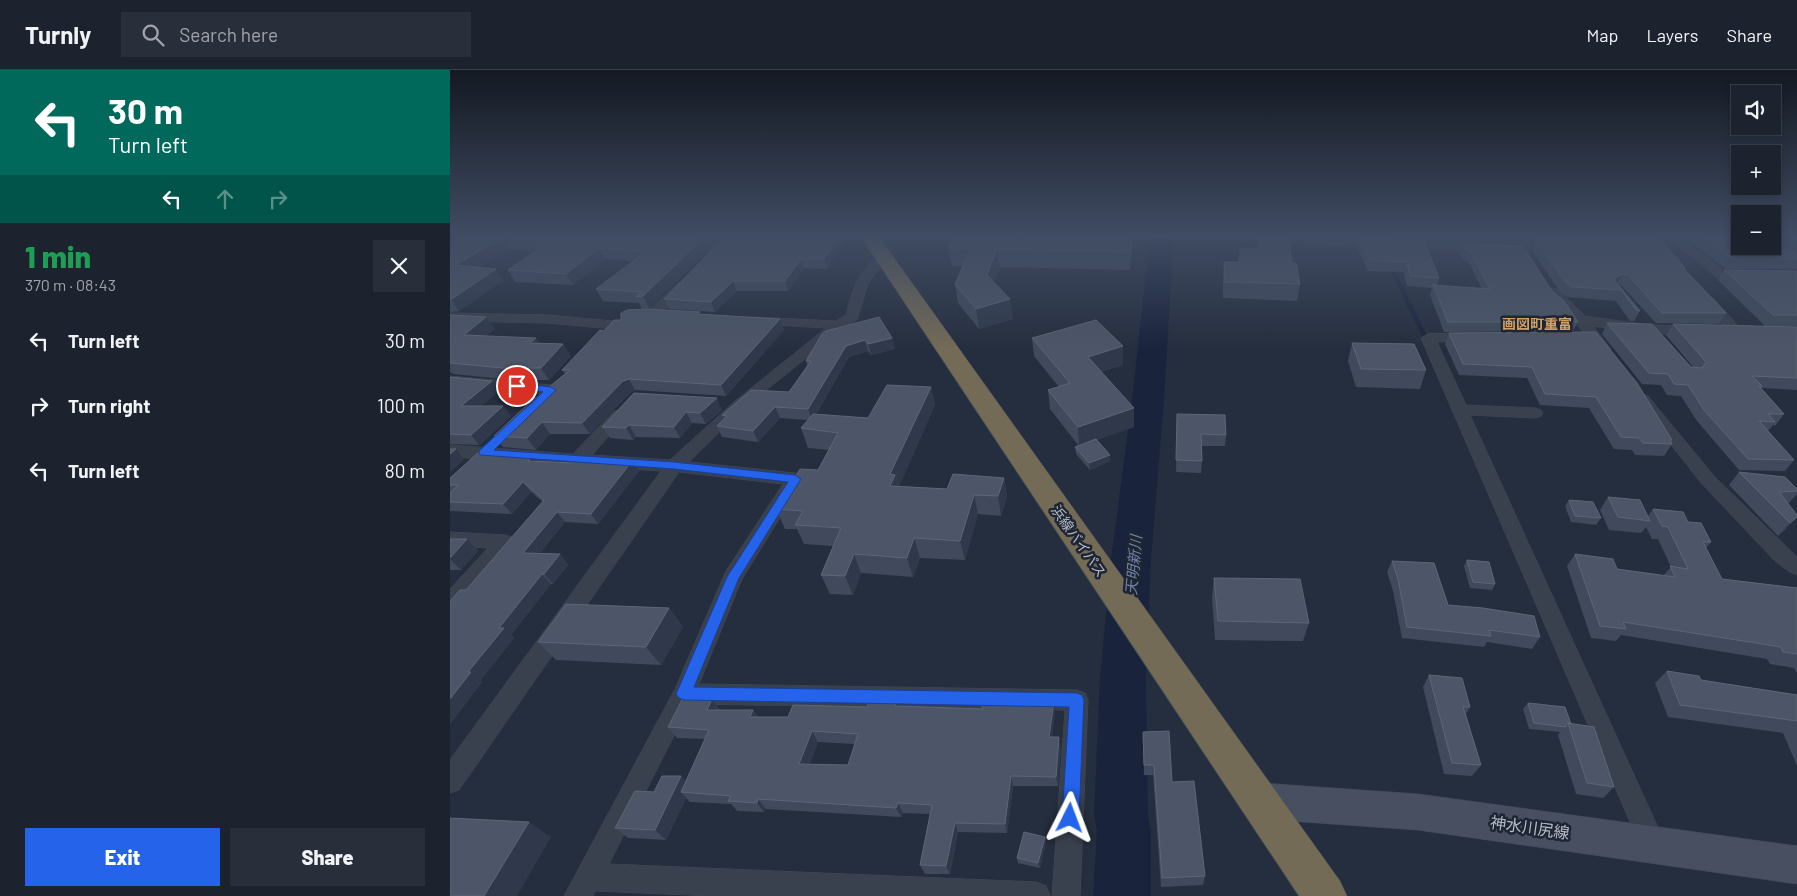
<!DOCTYPE html>
<meta charset="utf-8">
<style>
body{margin:0;font-family:Barlow,"Noto Sans JP",sans-serif;background:#292f3a;color:#f1f3f6;height:100vh;display:flex;flex-direction:column;font-size:19px;white-space:nowrap}
*{box-sizing:border-box;margin:0}
p{font-size:16px;color:#a0a4aa}
.icon{flex:none;width:28px;height:28px;fill:none;stroke:currentColor;stroke-width:2;stroke-linecap:round;stroke-linejoin:round}
.map{position:relative;flex:1;overflow:hidden}
.details{display:flex;flex-direction:column;background:#1c222e;width:450px}
.details>*{flex:none}
.guide{background:#00695c;color:#fff;overflow:hidden}
.controls{position:absolute;left:1281px;top:15px;display:grid;gap:10px}
.controls a{display:grid;place-items:center;width:50px;height:50px;border-radius:0px;background:#1c222e;box-shadow:0 2px 8px #0003,0 0 0 1px #3a3f4a;font-size:25px}
.pin{position:absolute;display:grid;place-items:center;width:42px;height:42px;color:#fff;margin:-21px;border:2px solid #fff;border-radius:50%;box-shadow:0 1px 5px #0007}
.me{position:absolute;width:55px;margin:-28px;rotate:3deg;stroke-linejoin:round;filter:drop-shadow(0 0 4px #0008)}
.turn{display:flex;align-items:center;gap:18px;height:105px;padding:0 25px;font-size:22px}
.turn .icon{width:65px;height:65px;stroke-width:2.5}
.turn b{display:block;font-size:35px;line-height:42px}
.lanes{display:flex;align-items:center;height:48px;padding:0 25px;background:#0003;justify-content:center;gap:25px;direction:ltr}
.lanes .off{opacity:.35}
.round{display:grid;place-items:center;flex:none;width:52px;height:52px;border-radius:0px;background:#292f3a}
.summary{display:flex;align-items:center;justify-content:space-between;height:85px;padding:0 25px}
h1{font-size:30px;font-weight:800;line-height:38px;color:#1e9e55}
.button{display:flex;gap:10px;margin-top:auto;padding:10px 25px}
.button a{flex:1;height:58px;border-radius:0px;background:#2563eb;color:#fff;font-size:20px;font-weight:800;line-height:58px;text-align:center}
.button a+a{background:#292f3a;color:#f1f3f6}
ul{padding:0;list-style:none}
li{display:flex;align-items:center;gap:15px;height:65px;padding:0 25px}
li div{flex:1}
li b{display:block;font-size:19px}
li em{font-style:normal}
header{display:flex;align-items:center;gap:30px;box-sizing:border-box;height:70px;padding:0 25px;background:#1c222e;border-bottom:1px solid #3a3f4a}
header strong{font-size:24px}
nav{display:flex;gap:28px;margin-inline-start:auto;font-size:18px}
.search{width:350px;height:45px;background:#292f3a;display:flex;align-items:center;gap:12px;box-sizing:border-box;padding:0 18px;border-radius:0px;color:#a0a4aa;font-size:19px}
main{display:flex;flex:1;min-height:0}
.map>svg:first-child{display:block}
.lines{fill:none;stroke-linecap:round;stroke-linejoin:round}
.stream{stroke:#19243c;stroke-width:4.5}
.river{fill:#19243c;fill-rule:evenodd}
.street-casing{stroke:#434957;stroke-width:1}
.secondary-casing{stroke:#434957;stroke-width:1}
.highway-casing{stroke:#444b59;stroke-width:1}
.street{fill:#39404e;fill-rule:evenodd}
.secondary{fill:#474f61;fill-rule:evenodd}
.highway{fill:#746b57;fill-rule:evenodd}
.wall{fill:#404a5c;fill-rule:evenodd}
.shaded-wall{fill:#30394b}
.building{fill:#4d5668;stroke:#5d6677;fill-rule:evenodd}
.route{fill:#2563eb;stroke:#184099}
.labels{text-anchor:middle;dominant-baseline:central;stroke-width:5;stroke-linejoin:round;paint-order:stroke}
.far-quarter-label{font-size:14px;font-weight:bold;fill:#d2a067;stroke:#1e2533}
.street-label{font-size:14px;fill:#b6bbc9;stroke:#1e2533}
.water-label{font-size:15px;font-style:italic;fill:#7082a7;stroke:#1e2533}
.near-street-label{font-size:16px;fill:#b6bbc9;stroke:#1e2533}
</style>
<header>
<strong>Turnly</strong>
<div class="search"><svg class="icon" aria-label="search" viewBox="0 0 24 24"><circle cx="10" cy="10" r="6"/><path d="M15 15l6 6"/></svg>Search here</div>
<nav><a>Map</a><a>Layers</a><a>Share</a></nav>
</header>
<main>
<section class="details">
<div class="guide">
<div class="turn"><svg class="icon" aria-label="left" viewBox="0 0 24 24"><path d="M17 20v-9H6M10 6l-5 5 5 5"/></svg><div><b>30 m</b>Turn left</div></div>
<div class="lanes"><svg class="icon" aria-label="left" viewBox="0 0 24 24"><path d="M17 20v-9H6M10 6l-5 5 5 5"/></svg><svg class="icon off" aria-label="ahead" viewBox="0 0 24 24"><path d="M12 20V5M6 11l6-6 6 6"/></svg><svg class="icon off" aria-label="right" viewBox="0 0 24 24"><path d="M7 20v-9h11M14 6l5 5-5 5"/></svg></div>
</div>
<div class="summary"><div><h1>1 min</h1><p>370 m · 08:43</p></div><a class="round"><svg class="icon" aria-label="close" viewBox="0 0 24 24"><path d="M6 6l12 12M18 6L6 18"/></svg></a></div>
<ul>
<li><svg class="icon" aria-label="left" viewBox="0 0 24 24"><path d="M17 20v-9H6M10 6l-5 5 5 5"/></svg><div><b>Turn left</b></div><em>30 m</em></li>
<li><svg class="icon" aria-label="right" viewBox="0 0 24 24"><path d="M7 20v-9h11M14 6l5 5-5 5"/></svg><div><b>Turn right</b></div><em>100 m</em></li>
<li><svg class="icon" aria-label="left" viewBox="0 0 24 24"><path d="M17 20v-9H6M10 6l-5 5 5 5"/></svg><div><b>Turn left</b></div><em>80 m</em></li>
</ul>
<div class="button"><a>Exit</a><a>Share</a></div>
</section>
<div class="map">
<svg width="1347" height="826" viewBox="0 0 1347 826">
<rect width="100%" height="100%" fill="#252e3e"/>
<g class="lines">
<path class="stream" d="M940,195L978,273"/>
<path class="river" d="M700,164H724L714,330L701,489L696,608L698,746L701,761V826H643L647,761L644,746L650,608L661,489L682,330Z"/>
<g class="street-casing">
<path id="street" d="M698,164H791L1069,176L1071,169L1069,164H1081L1083,169L1080,180L1074,184L703,167Z
M1213,164H1226L1275,201H1294L1300,205L1294,209L1268,208Z
M235,168L268,169L278,174L263,191L259,192L253,188L264,175L231,173L229,171L231,169Z
M435,185L441,189L425,204L418,214L407,250L394,258L295,337L239,392L345,403L351,405L354,409L292,509L249,614L627,620L635,623L638,630L630,826H602L615,640L240,634L159,794L586,812L596,816L600,826H263L145,821L143,826H114L225,619L276,501L333,414L229,402L9,720L0,723V690L211,401L0,387V375L123,384L164,341H176L178,344L142,385L220,390L285,331L376,258L308,254L301,250L303,247L386,251L396,245C401,224 410,192 435,185Z
M232,212L238,216L236,219L208,247L187,249L180,245L182,242L199,240L228,213Z
M1102,218L1107,219L1135,246L1199,255L1242,256L1249,260C1240,271 1159,258 1143,256L1161,279L1159,282H1149L1126,253L1097,225L1096,222Z
M1258,227L1263,228L1291,259L1293,262L1291,265H1281L1253,234L1252,231L1253,228Z
M0,243L98,245L163,251L170,255L163,259L98,253L0,251Z
M1020,263L1025,264L1027,267L1025,270L987,272L1016,335L1085,338L1091,340L1093,343L1091,346L1085,348L1020,345L1215,773L1211,782L1202,786L1193,782L971,268L978,264Z
M0,306L101,315L106,317L109,320L106,323L101,325L0,314Z
M1193,324L1198,326L1264,406L1347,487V505L1340,502L1326,492L1252,414L1185,329L1188,326Z
M0,462L55,465L62,467L64,472L7,539L0,541V519L38,478L0,476Z"/>
</g>
<g class="secondary-casing">
<path id="secondary" d="M811,713L968,724L1347,776V814L968,760L811,749L798,744L793,731L798,718Z"/>
</g>
<g class="highway-casing">
<path id="highway" d="M409,164H427L890,811L897,826H849Z"/>
</g>
<use href="#street" class="street"/>
<use href="#secondary" class="secondary"/>
<use href="#highway" class="highway"/>
</g>
<path class="wall" d="M0,164H277L273,168H256L260,177L199,238L192,239L189,233L153,231L146,219L184,191L155,189L123,215L65,212L58,200L85,181L59,179L28,197L54,210L9,241L0,242Z
M373,164H396L397,168L377,199L354,198L338,221H287L265,242L219,239L214,229L377,171Z
M505,164H683L680,200L550,197L544,212L563,249L529,259L508,233L505,214L513,196H502L498,178Z
M807,164H838L842,193L850,214L847,231L773,228V208L774,192H788L790,178L806,179V173Z
M876,164H984L983,170L876,166Z
M999,164H1071L1068,174L1003,171Z
M1087,164H1205L1236,201L1276,243L1269,254L1206,253L1172,216L1168,214L1190,241L1184,251H1180L1166,231L1117,227L1110,222L1082,180Z
M1231,164H1347V199H1276Z
M909,168L989,208L987,216L1032,219L1018,191H1014L1009,182L1012,173L1102,221L1128,252L1123,261L994,262L980,225L982,218L957,216L954,202L918,201L907,178Z
M1274,200L1347,201V256H1315L1268,210Z
M251,244L330,249L334,260L276,326L185,320L180,323L140,364H100L86,380L53,377L44,366L115,304L112,300L171,250Z
M0,245L36,247L45,259L36,266L89,273L113,274L121,286L99,310H62L3,304L0,302Z
M1157,253L1241,297L1244,298L1216,265L1223,254L1347,257V320L1311,318L1334,344L1325,356L1323,355L1318,361L1344,390L1335,401L1289,400L1247,351L1231,326L1217,325L1211,315L1192,314L1152,264Z
M376,261L442,268L445,279L421,285L418,281L399,287L366,344L418,348L481,317L485,335L449,416L497,419L554,408L557,427L551,446L528,444L515,490L470,488L463,507L411,503L403,525L380,524L371,505L383,476L354,474L347,459H335L326,439L368,400L379,380L358,378L351,358L358,350L330,348L308,372L272,367L267,356L274,348L272,345L339,322L357,296L356,291Z
M1146,262L1222,374L1214,386L1185,385L1182,380L1164,379L1139,338L1090,335L1077,308L1009,305L995,274L999,263Z
M582,268L673,295L651,302L684,357L646,370L660,385V391L640,400L626,384L625,377L629,376L600,339L598,320L609,317L584,286Z
M902,273L976,300L970,319L906,317L898,291Z
M0,307L42,311L49,321L31,336H53L61,346L29,375L0,374Z
M184,323L272,340L256,354L242,353L230,368L186,367L183,370L160,368L152,357Z
M727,344L776,365L775,376H752V391L751,403L726,402Z
M82,386L86,391L124,393L182,391L189,401L148,454L115,452L89,484H110L118,495L103,514H101L61,565L64,568L30,611L32,612L0,654L16,520L93,432L81,422L62,444L1,441H0V415Z
M1289,402L1347,419V424L1338,434L1347,445L1336,459L1328,466L1279,415Z
M1158,427L1198,446L1203,439L1238,452L1261,472L1256,478L1272,509L1347,518V602H1346L1344,598L1320,594L1317,589L1171,565L1166,571L1141,568L1117,496L1125,484L1167,499L1213,506L1221,497L1208,469H1202L1196,457L1191,463L1159,460L1150,440Z
M1119,430L1151,448L1146,455L1121,452L1115,436Z
M0,469H17L28,481L11,500H0Z
M1017,490L1045,514L1042,520L1020,518L1014,496Z
M942,491L998,535L1090,567L1082,579L1037,572L1034,577L952,568L943,521L937,502Z
M764,508L859,553L853,571L765,570L762,527Z
M219,538L233,557L211,595L106,590L88,572Z
M1217,601L1251,610L1347,625V696L1333,663L1218,647L1205,613Z
M979,605L1020,637L1016,644L1031,695L1022,706L994,704L973,617Z
M262,629L270,640H303L308,647H338L417,637L447,636L605,642L602,667L611,677L608,716H563L557,763L508,762L500,804H475L470,795L480,744L453,743L451,747L316,739L314,742L287,741L281,734L240,732L236,728L216,770L178,768L165,758L204,722L236,711L255,669L227,668L218,657ZM368,672L405,674L398,695H359Z
M1078,633L1121,654L1164,717L1153,728L1126,724L1108,665L1110,662L1079,659L1073,639Z
M693,662L722,712L755,806L753,815L711,817L703,705H694Z
M595,767L596,772L590,798L568,793L567,788Z"/>
<path class="shaded-wall" d="M0,164H18L0,176Z
M271,164H277L273,168Z
M391,164H396L397,168L377,199L374,189Z
M682,164H683V174L680,200Z
M1322,164H1329L1324,172L1322,173Z
M255,166L260,177L199,238L193,226Z
M53,168L59,179L12,207L5,195Z
M149,178L155,189L123,215L116,204Z
M547,179L550,197L540,224L537,205Z
M351,189L354,198L338,221L335,211Z
M46,199L54,210L9,241L1,230Z
M1173,204L1167,214L1160,218L1165,208Z
M283,211L287,221L265,242L261,232Z
M560,229L563,249L529,259L526,239Z
M36,247L45,259L23,277L14,265Z
M330,249L334,260L276,326L271,315Z
M86,268L94,280L80,273Z
M442,268L445,279L421,285L418,274Z
M415,270L418,281L399,287L362,350L358,339L396,276Z
M113,274L121,286L99,310L91,298Z
M673,276V295L639,306L638,287Z
M179,309L185,320L180,323L140,364L132,353L173,311Z
M42,311L49,321L19,346L11,336Z
M481,317L485,335L449,417L440,416V404Z
M267,328L272,340L256,354L250,343Z
M53,336L61,346L29,375L21,365Z
M325,337L330,348L308,372L303,361Z
M684,338V357L629,376L628,357Z
M236,342L242,353L230,368L224,357Z
M92,352L100,364L86,380L77,368Z
M179,355L186,367L183,370L176,358Z
M6,379L14,390L0,402V384Z
M660,385V391L640,400L639,393Z
M82,386L90,397L78,391Z
M182,391L189,401L148,454L141,444Z
M554,408L557,427L551,446L548,426Z
M73,412L81,422L62,444L53,434Z
M524,425L528,444L515,490L510,471Z
M107,442L115,452L81,493L73,483Z
M1347,447L1336,459L1328,466L1340,453Z
M464,468L470,488L463,507L457,488Z
M17,469L28,481L11,500L0,489V488Z
M110,484L118,495L103,514L94,504Z
M404,484L411,503L403,525L395,506Z
M92,504L101,514L61,565L64,568L30,611L32,612L0,654V629L49,558Z
M219,538L233,557L211,595L196,577Z
M262,629L270,640H257Z
M604,631L605,642L601,677L599,667Z
M303,640L310,650L300,647Z
M362,661L368,672L356,704L349,694Z
M609,667L611,677L608,716L606,707Z
M231,706L241,717L231,722L236,728L216,770L205,760Z
M561,706L563,716L557,763L555,754Z
M308,729L316,739L314,742L307,733Z
M448,733L453,743L451,747L446,738Z
M79,752L101,767L67,826H34Z
M505,753L508,762L500,804L496,796Z
M595,767L596,772L590,798L588,793Z"/>
<path class="building" d="M14,164H206L255,166L193,226L186,227L191,222L146,219L197,181L149,178L116,204L58,200L99,172L53,168L5,195L46,199L0,230V173Z
M376,164H391L374,189H351L335,211H283L261,232L214,229L272,170L381,171Z
M505,164H682L681,182L547,179L537,205L560,229L526,239L505,214L521,178H498Z
M808,164H838L842,193H846L850,214L775,212L774,192H789V189H791L790,178L810,179Z
M1088,164H1205L1233,195L1236,201L1276,243H1212L1178,205L1173,204L1165,208V211L1190,241L1186,240L1171,220L1122,217L1115,211L1086,170Z
M1249,164H1290V176H1322V170L1347,184V189H1282Z
M1333,164H1347V172Z
M909,168L974,171L989,208L960,206L957,192L920,191Z
M1012,173L1073,176L1102,221L1114,231L1128,252H998L983,215L1040,219L1021,182H1017Z
M1274,200L1347,201V245H1323Z
M197,239L250,242L247,244L330,249L271,315L179,309L173,311L132,353L92,352L77,368L44,366L77,335L120,300H112L150,260L154,261L164,250H171V243L177,240Z
M0,245L36,247L14,265L86,268L80,273L113,274L91,298H53L0,293Z
M429,247L442,268L418,274L415,270L396,276L358,339L325,337L303,361L267,356L277,346L272,345L301,320L339,322L361,291H356L372,264L376,261Z
M646,250L673,276L638,287L684,338L628,357L598,320L620,313L582,268Z
M1157,253L1202,254L1241,297L1252,298L1256,292L1223,254L1347,257V308L1302,306L1312,316H1309L1334,344H1318L1325,352L1309,351L1344,390L1298,389L1254,340L1238,315L1224,314L1218,304L1199,303Z
M1146,262L1187,313L1222,370H1220L1222,374L1193,373L1189,368L1171,367L1146,327L1095,324L1082,297L1013,294L999,263Z
M902,273L964,274L976,300L911,299Z
M0,307L42,311L11,336H53L21,365L0,364Z
M437,315L481,317L440,404L445,405L440,416L497,419L503,404L554,408L548,426L524,425L510,471L464,468L457,488L404,484L395,506L371,505L391,458L345,455L353,441L326,439L350,399L368,400L388,363L351,358L363,344L418,348Z
M184,323L267,328L250,343L236,342L224,357L179,355L176,358L152,357Z
M727,344L775,345L776,365L751,364L752,391L726,390Z
M646,369L660,385L639,393L625,377Z
M0,379H6L0,384Z
M30,381L82,386L78,391L124,393L129,388L182,391L141,444L107,442L73,483L110,484L94,504H92L49,558H54L18,602H21L0,629V531L10,520H16L94,430L73,412L53,434L0,432V423L8,415H0V408Z
M1289,402L1335,407L1347,419V421L1329,422L1347,445V447L1340,453Z
M1158,427L1190,430L1200,451L1168,447Z
M1119,430L1143,432L1151,448L1125,446Z
M1203,439L1233,442L1238,452L1251,453L1261,472H1253L1272,509L1347,518V584L1333,582L1331,577L1173,552L1176,559L1150,556L1125,484L1163,489L1167,499L1225,507L1220,496L1238,499L1218,457L1212,456Z
M0,469H17L0,488Z
M1017,490L1039,492L1045,514L1023,512Z
M942,491L984,493L998,535L1033,538L1084,546L1090,567L1039,560L1041,566L957,557L948,509Z
M764,508L850,509L859,553L768,551Z
M116,534L219,538L196,577L88,572Z
M1217,601L1249,606L1251,610L1347,625V651L1230,635Z
M979,605L1012,608L1020,637H1013L1031,695L1002,693Z
M233,628L262,629L257,640H303L300,647H338L343,635L417,637L419,632L446,633L445,636L532,639L534,630L604,631L599,667H609L606,707L561,706L555,754L505,753L496,796L470,795L482,735L448,733L446,738L308,729L307,733L278,731L281,726L231,722L259,660L218,657ZM362,661L408,664L398,695L349,694Z
M1078,633L1115,637L1121,654L1118,653L1115,657L1084,653Z
M1118,653L1144,657L1164,717L1137,713Z
M719,661L722,712L744,711L755,806L712,808L704,695H694L693,662Z
M212,706H231L205,760L165,758L185,721L204,722Z
M0,748L79,752L34,826H0Z
M574,762L595,767L588,793L567,788Z"/>
<linearGradient id="sky" x2="0" y2="1"><stop stop-color="#141922"/><stop offset="0.59" stop-color="#404c63"/><stop offset="1" stop-color="#404c63" stop-opacity="0"/></linearGradient>
<rect width="1347" height="280" fill="url(#sky)"/>
<path class="route" d="M67,313L101,317L106,320L44,380L224,392L345,405L351,409L289,508L244,617L627,623L632,625L634,630L629,748L626,754L620,756L614,754L612,748L619,637L234,630L229,628L226,624L277,507L338,412L224,399L30,385L29,382L30,380L93,322L64,318L62,316Z"/>
<g class="labels">
<g class="far-quarter-label">
<text x="1087" y="253">画図町重富</text>
</g>
<g class="street-label">
<text transform="translate(629 471) rotate(55)">浜線バイパス</text>
</g>
<g class="water-label">
<text transform="translate(683 495) rotate(-85)">天明新川</text>
</g>
<g class="near-street-label">
<text transform="translate(1080 757) rotate(8)">神水川尻線</text>
</g>
</g>
</svg>
<div class="controls">
<a><svg class="icon" aria-label="sound" viewBox="0 0 24 24"><path d="M4 9h4l5-4v14l-5-4H4zM17 9q2 3 0 6"/></svg></a>
<a>+</a>
<a>−</a>
</div>
<div class="pin" style="left:67px;top:316px;background:#d93025"><svg class="icon" aria-label="arrive" viewBox="0 0 24 24"><path d="M6 21V4h12l-3 4 3 4H6"/></svg></div>
<svg class="me" style="left:620px;top:748px" viewBox="-20 -20 40 40"><path d="M0-17L14 15 0 8-14 15z" fill="#2563eb" stroke="#fff" stroke-width="4"/></svg>
</div>
</main>
